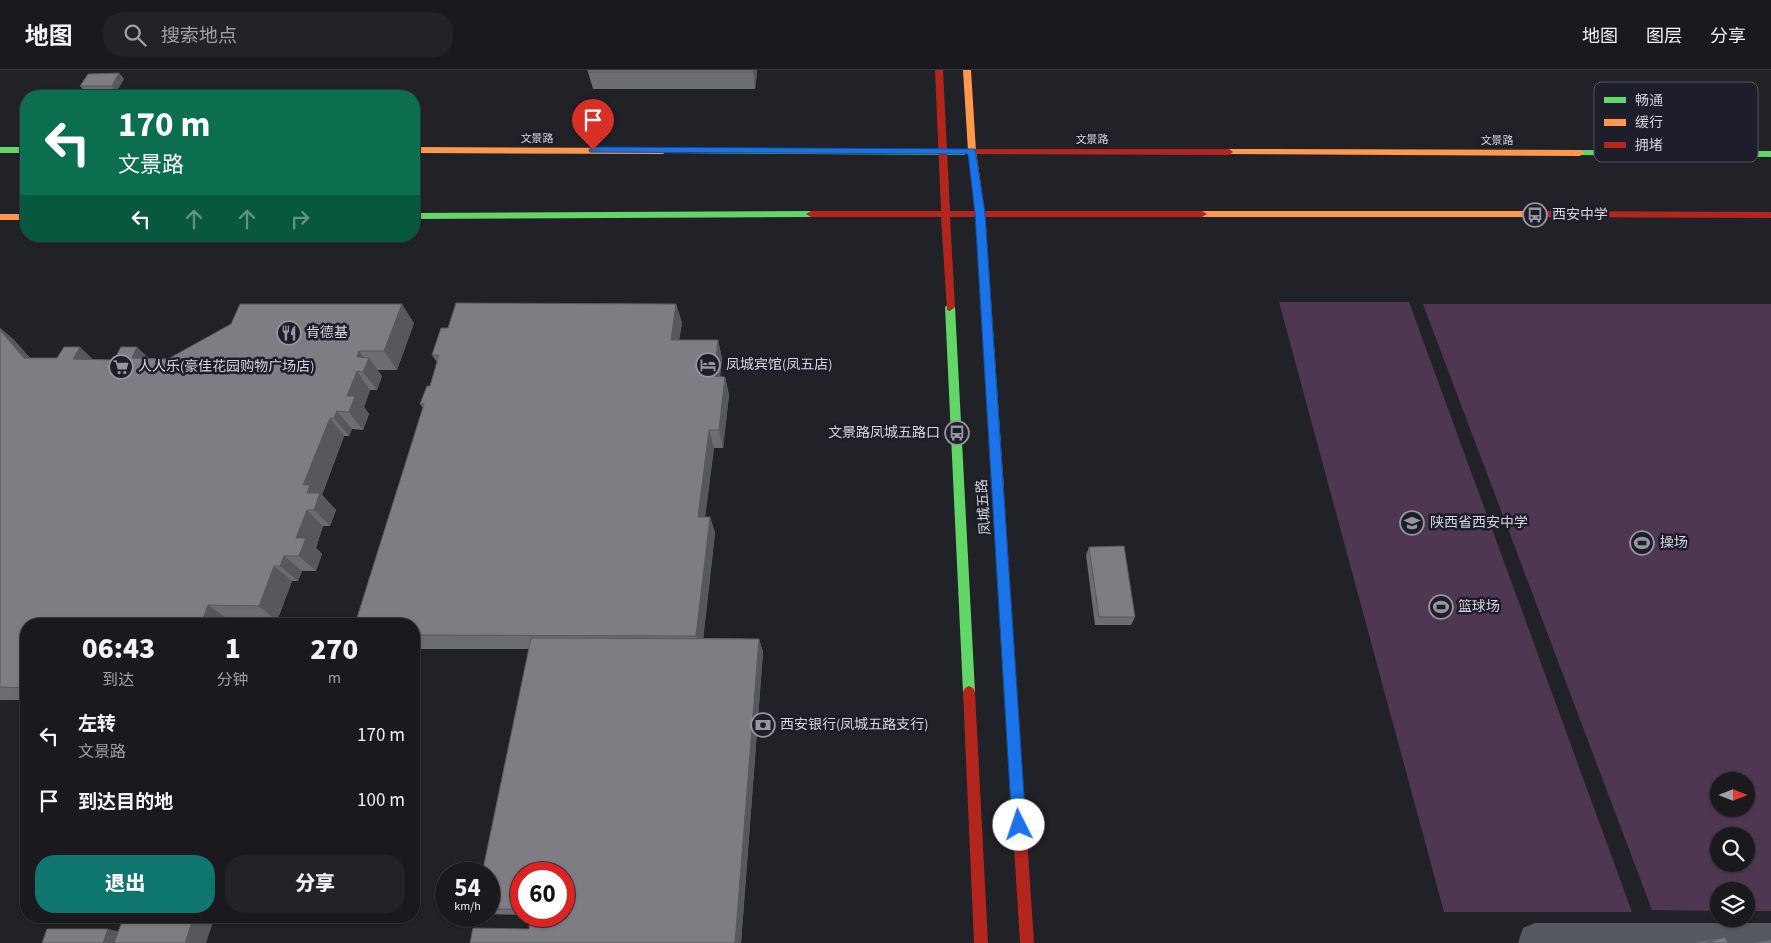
<!DOCTYPE html>
<html lang="zh">
<meta charset="utf-8">
<style>
body{margin:0;font-family:"Source Sans 3","Noto Sans SC",sans-serif;background:#222227;color:#f1f3f6;height:100vh;display:flex;flex-direction:column;font-size:19px;white-space:nowrap}
*{box-sizing:border-box;margin:0}
p{font-size:16px;color:#9fa0a4}
.icon{flex:none;width:28px;height:28px;fill:none;stroke:currentColor;stroke-width:2;stroke-linecap:round;stroke-linejoin:round}
.map{position:relative;flex:1;overflow:hidden}
.drawer{position:absolute;left:20px;top:548px;width:400px;height:305px;display:flex;flex-direction:column;background:#19191e;border-radius:20px;box-shadow:0 1px 4px #0004,0 0 0 1px #37383c}
.drawer>*{flex:none}
.hud{position:absolute;left:20px;top:20px;width:400px;height:152px;border-radius:20px;box-shadow:0 1px 4px #0004,0 0 0 1px #37383c;background:#0b6e4f;color:#fff;overflow:hidden}
.needle{width:32px;rotate:90deg}
.buttons{position:absolute;left:1710px;top:702px;display:grid;gap:10px}
.buttons a{display:grid;place-items:center;width:45px;height:45px;border-radius:50%;background:#19191e;box-shadow:0 1px 4px #0004,0 0 0 1px #37383c;font-size:25px}
.speed{position:absolute;left:435px;top:792px;display:flex;gap:10px;font-size:25px;font-weight:700;text-align:center}
.speed>*{display:grid;place-content:center;width:65px;height:65px;border-radius:50%;background:#19191e;box-shadow:0 1px 4px #0004,0 0 0 1px #37383c;line-height:1}
.speed small{font-size:12px;font-weight:400}
.speed .limit{border:8px solid #d22;background:#fff;color:#111}
.pin{position:absolute;display:grid;place-items:center;width:42px;height:42px;color:#fff;margin:-51px -21px;border-radius:50% 50% 50% 0;rotate:-45deg;box-shadow:0 0 5px #0007}
.pin .icon{rotate:45deg}
.me{position:absolute;width:55px;margin:-28px;rotate:356deg;stroke-linejoin:round;filter:drop-shadow(0 0 4px #0008)}
.turn{display:flex;align-items:center;gap:18px;height:105px;padding:0 15px;font-size:22px}
.turn .icon{width:65px;height:65px;stroke-width:2.5}
.turn b{display:block;font-size:35px;line-height:42px}
.lanes{display:flex;align-items:center;height:48px;padding:0 15px;background:#0003;justify-content:center;gap:25px;direction:ltr}
.lanes .off{opacity:.35}
.eta{display:flex;justify-content:space-evenly;align-items:center;height:85px;text-align:center}
.eta b{font-size:30px;font-weight:800;line-height:35px}
.action{display:flex;gap:10px;margin-top:auto;padding:10px 15px}
.action a{flex:1;height:58px;border-radius:20px;background:#0f766e;color:#fff;font-size:20px;font-weight:800;line-height:58px;text-align:center}
.action a+a{background:#222227;color:#f1f3f6}
ul{padding:0;list-style:none}
li{display:flex;align-items:center;gap:15px;height:65px;padding:0 15px}
li div{flex:1}
li b{display:block;font-size:19px}
li em{font-style:normal}
header{display:flex;align-items:center;gap:30px;box-sizing:border-box;height:70px;padding:0 25px;background:#19191e;border-bottom:1px solid #37383c}
header strong{font-size:24px}
nav{display:flex;gap:28px;margin-inline-start:auto;font-size:18px}
.search{width:350px;height:45px;background:#222227;display:flex;align-items:center;gap:12px;box-sizing:border-box;padding:0 18px;border-radius:20px;color:#9fa0a4;font-size:19px}
.map>svg:first-child{display:block}
.green{fill:#4f3752;fill-rule:evenodd}
.lines{fill:none;stroke-linecap:round;stroke-linejoin:round}
.street{fill:#565861;fill-rule:evenodd}
.fast{fill:#63d668;fill-rule:evenodd}
.slow{fill:#ff974d;fill-rule:evenodd}
.jam{fill:#b3261e;fill-rule:evenodd}
.wall{fill:#6c6c72}
.shaded-wall{fill:#58585c}
.building{fill:#7e7d84;stroke:#58585c}
.route{fill:#1a73e8;stroke:#114b97}
.labels{text-anchor:middle;dominant-baseline:central;stroke-width:5;stroke-linejoin:round;paint-order:stroke}
.far-street-label{font-size:11px;fill:#d5d5de;stroke:#1e1e2b}
.poi-label{font-size:14px;fill:#d5d5de;stroke:#1e1e2b;text-anchor:start}
.street-label{font-size:14px;fill:#d5d5de;stroke:#1e1e2b}
.key{fill:#1e1e2b;stroke:#555561;stroke-width:1}
.key-label{font-size:14px;fill:#d5d5de}
</style>
<header>
<strong>地图</strong>
<div class="search"><svg class="icon" aria-label="search" viewBox="0 0 24 24"><circle cx="10" cy="10" r="6"/><path d="M15 15l6 6"/></svg>搜索地点</div>
<nav><a>地图</a><a>图层</a><a>分享</a></nav>
</header>
<div class="map">
<svg width="1771" height="873" viewBox="0 0 1771 873">
<rect width="100%" height="100%" fill="#212128"/>
<path class="green" d="M1279,232H1409L1632,842H1444Z
M1423,234H1771V841H1746V821H1719V841L1652,840ZM1719,711H1746V739H1719ZM1719,766H1746V794H1719Z"/>
<g class="lines">
<path class="street" d="M1535,853H1771V873H1518L1523,858Z"/>
<path class="fast" d="M0,77H26V83H0Z
M663,78L964,79L968,82L964,85L660,83V79Z
M1580,80L1771,81V87L1577,85V81Z
M811,141L816,144L811,147L414,149V143Z
M950,233L955,237L975,622L973,626L969,628L965,626L963,622L945,237Z"/>
<path class="slow" d="M963,0H971L976,81L985,143L1004,420L1002,423H994L992,420L975,143L968,81Z
M414,77L663,78L667,81L663,84L414,83Z
M1229,79L1580,80L1584,83L1580,86L1226,84L1225,82Z
M1202,141H1541L1546,144L1541,147H1202L1197,144Z
M0,144H26V150H0Z"/>
<path class="jam" d="M935,0H943L950,141H1202L1207,144L1202,147H950L955,237L950,241L947,240L941,147H811L806,144L811,141H941Z
M964,79H1229L1233,82L1229,85L961,84L960,82Z
M1541,141L1771,142V148L1541,147L1536,144Z
M998,415L1002,417L1004,420L1034,873H1020L992,420L994,417Z
M969,616L973,618L975,622L988,873H974L963,622L965,618Z"/>
</g>
<path class="wall" d="M588,0H757V2L755,19H593L588,2Z
M119,3L124,9L116,22H85L80,16Z
M456,233L676,234L682,253L679,270H718L722,289L720,307H725L729,325L723,378H714L705,447H710L715,463L703,568L759,569L763,582L741,873H470L473,858L529,859L531,846H564V804H521V845L489,844V804H482L529,579H414V554H355L423,338L420,334L427,316H430L437,292L432,285L441,258H448Z
M414,253L397,300H377L382,306L377,320H370L364,337L369,344L363,360L352,359L349,366H344L322,425L336,440L330,456H323L316,478L322,484L316,501H302L298,511H292L277,551L229,550L26,554V630H0V258L14,270L30,288L114,290L168,289Z
M1089,477L1135,547L1131,555H1095L1086,485Z
M1725,867L1728,873H1694H1695Z
M1771,870V873H1754Z"/>
<path class="shaded-wall" d="M753,0H757V2L755,19Z
M119,3L124,9L116,22L112,16Z
M402,234L414,253L397,300L384,281Z
M676,234L682,253L676,289L671,270Z
M0,258L14,270L46,307L24,288L0,260Z
M718,270L722,289L718,325L714,306Z
M80,277L100,296L73,289Z
M137,277L157,296L132,288Z
M359,281L367,292L369,288L382,306L377,320L363,302L357,287Z
M357,301L370,320L364,337L369,344L363,360L349,342L347,326Z
M725,307L729,325L723,378L719,360Z
M337,341L352,359L349,366L334,348Z
M330,348L344,366L322,425L336,440L330,456L314,440L303,415Z
M709,360L714,378L703,463L698,447Z
M307,440L323,456L316,478L322,484L316,501L299,486L296,468Z
M710,447L715,463L702,580L696,566Z
M284,486L302,501L298,511L280,496Z
M274,496L292,511L277,551L259,536Z
M208,535L229,550L227,554H201Z
M759,569L763,582L741,873H735Z
M194,846H215L206,873H185Z
M108,859L130,864L127,873H103Z"/>
<path class="building" d="M588,0H753V2H588Z
M119,3L112,16H80L88,4Z
M456,233L676,234L671,270H718L714,306L725,307L719,360H709L698,447H710L696,566L414,565V554H355L424,334H420L427,316H430L439,285H432L441,258H448Z
M240,234H402L384,281H359L357,287L369,288L363,302L357,301L347,326H355L349,342L337,341L334,348H330L303,415H310L307,423H320L314,440H307L296,468H306L299,486H284L280,496H274L259,536L208,535L201,554H26V618L0,617V260L24,288H57L64,277H80L73,289L114,290L121,277H137L132,288L168,289L231,254Z
M1124,476L1135,547H1099L1089,477Z
M531,568L759,569L735,873H470L473,858L529,859L531,846H564V804H521V839H489V804H482Z
M124,846H194L185,873H114Z
M47,859H108L103,873H42Z
M1725,867L1728,873H1706Z"/>
<path class="route" d="M593,77L975,79L985,143L1026,755L1024,759L1019,761L1014,759L1012,755L975,143L968,84L590,82L589,80Z"/>
<defs>
<g id="bus-ring" transform="scale(1.25)"><circle r="9.5" fill="#1e1e2b" stroke="#96969e" stroke-width="1.5"/><path d="M-5-6H5V4H4V6H2V4H-2V6H-4V4H-5ZM-3.5-4V0h7V-4ZM-3.5 1.2v1.5H-2V1.2ZM2 1.2v1.5H3.5V1.2Z" fill="#96969e"/></g>
<g id="restaurant-ring" transform="scale(1.25)"><circle r="9.5" fill="#1e1e2b" stroke="#96969e" stroke-width="1.5"/><path d="M-5-6h1v4h1v-4h1v4h1v-4h1v5L-1.5 .5V6h-2V.5L-5-1ZM5-6V6H3V1.5H1.5Q1.5-4 5-6Z" fill="#96969e"/></g>
<g id="hotel-ring" transform="scale(1.25)"><circle r="9.5" fill="#1e1e2b" stroke="#96969e" stroke-width="1.5"/><path d="M-6-4.5h1.5V1H6V5H4.5V3h-9V5H-6ZM-4 0a1.8 1.8 0 1 1 3.6 0ZM.5 0V-2.5h3Q6-2.5 6 0Z" fill="#96969e"/></g>
<g id="supermarket-ring" transform="scale(1.25)"><circle r="9.5" fill="#1e1e2b" stroke="#96969e" stroke-width="1.5"/><path d="M-6-5.5h2.5l.6 2H6L4.5 2H-2.5L-4.4-4H-6ZM-1.5 3.2a1.3 1.3 0 1 0 .1 0ZM3 3.2a1.3 1.3 0 1 0 .1 0Z" fill="#96969e"/></g>
<g id="school-ring" transform="scale(1.25)"><circle r="9.5" fill="#1e1e2b" stroke="#96969e" stroke-width="1.5"/><path d="M0-5L7-2L0 1L-7-2ZM-4 1L0 2.5L4 1V4Q0 6-4 4Z" fill="#96969e"/></g>
<g id="stadium-ring" transform="scale(1.25)"><circle r="9.5" fill="#1e1e2b" stroke="#96969e" stroke-width="1.5"/><path d="M0-5a6.5 5 0 1 0 0 10a6.5 5 0 1 0 0-10ZM-3.5-1.8h7v3.6h-7Z" fill="#96969e"/></g>
<g id="bank-ring" transform="scale(1.25)"><circle r="9.5" fill="#1e1e2b" stroke="#96969e" stroke-width="1.5"/><path d="M-6-4H6V4H-6ZM0-2.3a2.3 2.3 0 1 0 0 4.6a2.3 2.3 0 1 0 0-4.6Z" fill="#96969e"/></g>
</defs>
<g fill-rule="evenodd">
<use href="#bus-ring" x="1535" y="145"/>
<use href="#restaurant-ring" x="289" y="263"/>
<use href="#hotel-ring" x="708" y="295"/>
<use href="#supermarket-ring" x="121" y="297"/>
<use href="#bus-ring" x="957" y="363"/>
<use href="#school-ring" x="1412" y="453"/>
<use href="#stadium-ring" x="1642" y="473"/>
<use href="#stadium-ring" x="1441" y="537"/>
<use href="#bank-ring" x="763" y="655"/>
</g>
<g class="labels">
<g class="far-street-label">
<text x="537" y="68">文景路</text>
<text x="1092" y="69">文景路</text>
<text x="1497" y="70">文景路</text>
</g>
<g class="poi-label">
<text x="1552" y="145">西安中学</text>
<text x="306" y="263">肯德基</text>
<text x="726" y="295">凤城宾馆(凤五店)</text>
<text x="138" y="297">人人乐(豪佳花园购物广场店)</text>
<text x="940" y="363" text-anchor="end">文景路凤城五路口</text>
<text x="1430" y="453">陕西省西安中学</text>
<text x="1660" y="473">操场</text>
<text x="1458" y="537">篮球场</text>
<text x="780" y="655">西安银行(凤城五路支行)</text>
</g>
<g class="street-label">
<text transform="translate(984 437) rotate(-94)">凤城五路</text>
</g>
</g>
<rect x="1594" y="12" width="164" height="80" rx="8" class="key"/>
<rect x="1604" y="27" width="22" height="6" fill="#63d668"/>
<rect x="1604" y="49" width="22" height="7" fill="#ff974d"/>
<rect x="1604" y="72" width="22" height="6" fill="#b3261e"/>
<g class="key-label">
<text x="1635" y="35">畅通</text>
<text x="1635" y="57">缓行</text>
<text x="1635" y="80">拥堵</text>
</g>
</svg>
<div class="buttons">
<a><svg class="needle" viewBox="-14 -14 28 28"><path d="M0-13l5 13h-10z" fill="#e53935"/><path d="M0 13l5-13h-10z" fill="#9fa0a4"/></svg></a>
<a><svg class="icon" aria-label="search" viewBox="0 0 24 24"><circle cx="10" cy="10" r="6"/><path d="M15 15l6 6"/></svg></a>
<a><svg class="icon" aria-label="layers" viewBox="0 0 24 24"><path d="M12 4l9 5-9 5-9-5zM3 14l9 5 9-5"/></svg></a>
</div>
<div class="speed"><div>54<small>km/h</small></div><div class="limit">60</div></div>
<div class="pin" style="left:593px;top:80px;background:#d93025"><svg class="icon" aria-label="arrive" viewBox="0 0 24 24"><path d="M6 21V4h12l-3 4 3 4H6"/></svg></div>
<svg class="me" style="left:1019px;top:755px" viewBox="-20 -20 40 40"><circle r="19" fill="#fff"/><path d="M0-13L10 11 0 6-10 11z" fill="#1a73e8"/></svg>
<div class="hud">
<div class="turn"><svg class="icon" aria-label="left" viewBox="0 0 24 24"><path d="M17 20v-9H6M10 6l-5 5 5 5"/></svg><div><b>170 m</b>文景路</div></div>
<div class="lanes"><svg class="icon" aria-label="left" viewBox="0 0 24 24"><path d="M17 20v-9H6M10 6l-5 5 5 5"/></svg><svg class="icon off" aria-label="ahead" viewBox="0 0 24 24"><path d="M12 20V5M6 11l6-6 6 6"/></svg><svg class="icon off" aria-label="ahead" viewBox="0 0 24 24"><path d="M12 20V5M6 11l6-6 6 6"/></svg><svg class="icon off" aria-label="right" viewBox="0 0 24 24"><path d="M7 20v-9h11M14 6l5 5-5 5"/></svg></div>
</div>
<section class="drawer">
<div class="eta">
<div><b>06:43</b><p>到达</p></div>
<div><b>1</b><p>分钟</p></div>
<div><b>270</b><p>m</p></div>
</div>
<ul>
<li><svg class="icon" aria-label="left" viewBox="0 0 24 24"><path d="M17 20v-9H6M10 6l-5 5 5 5"/></svg><div><b>左转</b><p>文景路</p></div><em>170 m</em></li>
<li><svg class="icon" aria-label="arrive" viewBox="0 0 24 24"><path d="M6 21V4h12l-3 4 3 4H6"/></svg><div><b>到达目的地</b></div><em>100 m</em></li>
</ul>
<div class="action"><a>退出</a><a>分享</a></div>
</section>
</div>
